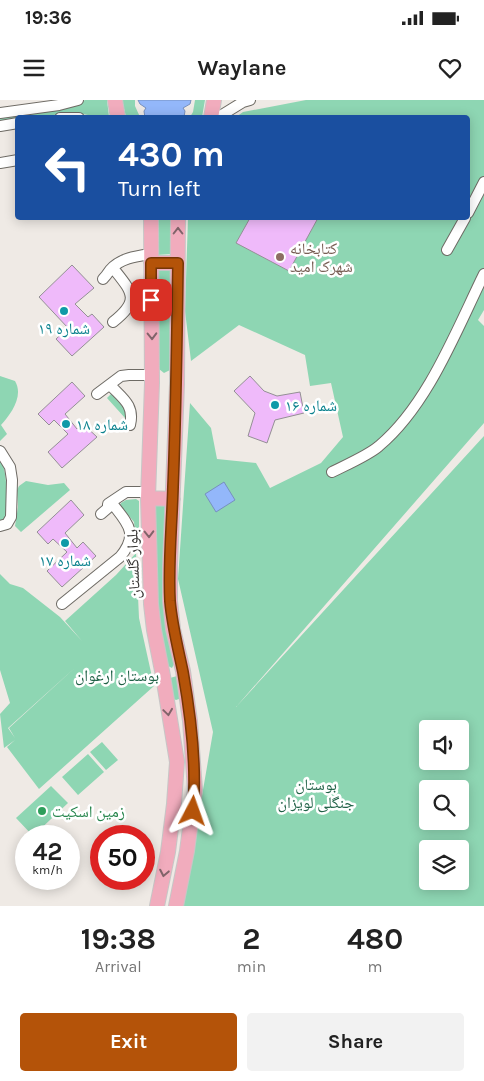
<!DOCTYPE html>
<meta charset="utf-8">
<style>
body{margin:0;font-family:Karla,"Noto Naskh Arabic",sans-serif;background:#f2f2f2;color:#222;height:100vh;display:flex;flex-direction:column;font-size:19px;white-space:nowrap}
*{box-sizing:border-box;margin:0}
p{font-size:16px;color:#767676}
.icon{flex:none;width:28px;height:28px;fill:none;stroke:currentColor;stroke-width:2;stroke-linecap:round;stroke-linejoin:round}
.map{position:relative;height:806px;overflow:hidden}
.sheet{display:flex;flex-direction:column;background:#fff;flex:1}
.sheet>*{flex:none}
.hud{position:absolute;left:15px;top:15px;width:455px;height:105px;border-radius:5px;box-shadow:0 2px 12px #0003;background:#1a4fa0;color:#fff;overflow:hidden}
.fabs{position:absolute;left:419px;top:620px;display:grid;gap:10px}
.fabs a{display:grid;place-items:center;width:50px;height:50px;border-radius:5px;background:#fff;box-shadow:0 2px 12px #0003;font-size:25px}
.speed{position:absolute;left:15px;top:725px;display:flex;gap:10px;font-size:25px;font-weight:700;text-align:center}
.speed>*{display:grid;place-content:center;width:65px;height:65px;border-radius:50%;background:#fff;box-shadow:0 2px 12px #0003;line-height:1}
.speed small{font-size:12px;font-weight:400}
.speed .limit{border:8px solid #d22;background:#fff;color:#111}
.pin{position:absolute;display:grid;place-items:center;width:42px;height:42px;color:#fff;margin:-21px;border-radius:10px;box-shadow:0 2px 8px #0006}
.me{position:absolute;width:55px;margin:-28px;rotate:4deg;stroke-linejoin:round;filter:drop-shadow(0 0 4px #0008)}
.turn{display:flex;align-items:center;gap:18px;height:105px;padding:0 20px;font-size:22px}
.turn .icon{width:65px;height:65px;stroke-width:2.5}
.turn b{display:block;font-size:35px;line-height:42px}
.eta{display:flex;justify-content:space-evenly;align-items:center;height:85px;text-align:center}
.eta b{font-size:30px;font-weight:700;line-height:35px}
.primary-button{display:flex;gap:10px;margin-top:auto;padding:10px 20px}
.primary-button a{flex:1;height:58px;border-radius:5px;background:#b45309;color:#fff;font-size:20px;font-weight:700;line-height:58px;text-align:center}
.primary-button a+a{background:#f2f2f2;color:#222}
.status{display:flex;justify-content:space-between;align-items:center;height:35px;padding:0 25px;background:#fff;direction:ltr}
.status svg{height:14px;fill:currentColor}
header{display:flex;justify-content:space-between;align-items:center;height:65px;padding:0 20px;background:#fff;font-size:22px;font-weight:700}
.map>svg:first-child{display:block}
.green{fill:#8ed6b3;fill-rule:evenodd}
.water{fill:#93b7fa;stroke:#7790be}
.building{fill:#efbafa;stroke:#949095}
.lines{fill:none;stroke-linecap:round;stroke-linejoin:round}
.minor-casing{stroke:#6e6b65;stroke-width:12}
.major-casing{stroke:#c7c6c6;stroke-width:16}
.minor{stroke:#fff;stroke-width:10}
.major{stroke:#f1acbd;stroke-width:14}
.oneway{stroke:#81646a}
.route-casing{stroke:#753606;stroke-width:12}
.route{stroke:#b45309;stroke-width:9}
.education-dot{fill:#8d6e63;stroke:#fff;stroke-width:2}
.culture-dot{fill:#0f9aa8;stroke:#fff;stroke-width:2}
.leisure-dot{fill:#2e9e5b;stroke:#fff;stroke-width:2}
.labels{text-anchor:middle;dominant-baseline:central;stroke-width:5;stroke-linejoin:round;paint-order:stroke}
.education-label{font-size:16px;fill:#785e54;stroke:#fff;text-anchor:start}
.culture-label{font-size:16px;fill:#0d838f;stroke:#fff}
.street-label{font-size:16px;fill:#363432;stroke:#fff}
.park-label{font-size:16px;fill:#1f6146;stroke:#fff}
.leisure-label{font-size:16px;fill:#27864d;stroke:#fff;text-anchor:start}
</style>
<div class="status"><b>19:36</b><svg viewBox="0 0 49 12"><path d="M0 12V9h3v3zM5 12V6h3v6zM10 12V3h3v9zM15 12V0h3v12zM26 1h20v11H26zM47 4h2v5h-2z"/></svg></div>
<header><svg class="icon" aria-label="menu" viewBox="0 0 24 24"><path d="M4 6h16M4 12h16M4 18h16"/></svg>Waylane<svg class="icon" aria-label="heart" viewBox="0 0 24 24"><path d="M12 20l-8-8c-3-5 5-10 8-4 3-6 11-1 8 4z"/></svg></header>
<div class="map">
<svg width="484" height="806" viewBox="0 0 484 806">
<rect width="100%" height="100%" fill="#efeae5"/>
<path class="green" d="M85,0H107L109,17H99L77,13L18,18L17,19L0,21V17L76,5Z
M122,0H135V6L140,17H126Z
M195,0H205L202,17H190L193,12Z
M306,0H484V210L478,220L484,226V323L236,607L484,336V806H183L213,632L178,479L190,303L211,328L217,359L256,363L270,388L321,363L343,337L331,283L310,286L305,255L239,225L191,261L185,211L188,118H468V18L236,17L243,12ZM428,629H460V661H428ZM428,689H460V721H428ZM428,749H460V781H428Z
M156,118H171L172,154L156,155Z
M156,168H172L170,270L164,273L159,269V236L156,221Z
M0,276L15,281C24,296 11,314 1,325L7,334L0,341Z
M111,294L125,309V318L107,298Z
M0,357C9,377 6,398 6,420L0,422Z
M26,381L48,385L64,383L70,390L21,432L15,426L18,407L17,390L19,386Z
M136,399L139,401V432L135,431L134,422L120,405L121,403L126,400Z
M166,402L169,540L174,564L172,568L168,566L159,522L156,486L155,407V404Z
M136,453L139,518L154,586L39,689L7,647L15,640L4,648L0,614L10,603L0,570V474L10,484L23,488L60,517L82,541L65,521L116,475ZM78,565L9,628L15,638L8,628Z
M177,576L182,598L176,600L172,598L170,578Z
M102,642L118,660L106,670L90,652Z
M88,654L104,672L78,695L62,677Z
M51,686L68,703L33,736L16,718Z"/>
<path class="water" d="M138,0H191L190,4L183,8L185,11L184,17L145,18L144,11L146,8L140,4Z
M224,382L235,400L216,412L205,394Z"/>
<path class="building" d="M250,118H318L289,171L236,143Z
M72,165L94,188L75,204L88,217L92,214L104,227L72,256L56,239L68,228L39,197Z
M250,276L264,291L277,296L300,292L304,313L275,320L267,343L248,336L255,313L234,291Z
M72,282L85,296L65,314L77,329L83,324L97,337L62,368L48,352L68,334L54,320L49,325L38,314Z
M71,400L84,415L65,433L77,448L83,442L96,456L62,487L47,471L67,452L53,439L48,444L37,432Z"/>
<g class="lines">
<g class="minor-casing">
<path id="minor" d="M0,13L59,5L78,0
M60,18H79
M217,18L243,2L250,0
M0,26L18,23
M0,63L18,60
M468,113L484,82
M447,150L465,118
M113,168C132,192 141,200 113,222
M103,179C106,176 108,173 110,170C120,158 137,156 151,154
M110,285C122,298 135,305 130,325
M97,294L121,276L129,275H152
M0,351L10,367L12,380L11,417L7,424L0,426
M332,372C346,365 369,355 379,346C428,305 456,231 484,174
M101,414L108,408V404L126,392H149
M62,504L120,457C140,433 127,423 111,402"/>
</g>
<g class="major-casing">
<path id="major" d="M115,0L118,18
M211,18L214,0
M151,118L152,283L148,398L151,504L154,530L163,576L177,662L174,704L168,752L157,806
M151,163H177
M148,398L173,399
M176,806L187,751L195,690L190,621L183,571L173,529L170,501V466L177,284L178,118"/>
</g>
<use href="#minor" class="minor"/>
<use href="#major" class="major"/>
</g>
<defs><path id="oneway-chevron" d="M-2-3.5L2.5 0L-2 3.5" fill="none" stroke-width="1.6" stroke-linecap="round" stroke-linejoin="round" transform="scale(1.25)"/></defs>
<g class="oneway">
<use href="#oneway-chevron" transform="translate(178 131) rotate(-90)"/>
<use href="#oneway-chevron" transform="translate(152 236) rotate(89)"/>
<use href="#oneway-chevron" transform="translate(149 434) rotate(89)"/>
<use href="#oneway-chevron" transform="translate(168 612) rotate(82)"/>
<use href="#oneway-chevron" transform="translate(164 773) rotate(101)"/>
</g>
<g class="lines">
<g class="route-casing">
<path id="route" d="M151,200V163H178C177,238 176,312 173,387C172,425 168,463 170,501C172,525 178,548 183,572C191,617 197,665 193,711"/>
</g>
<use href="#route" class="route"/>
</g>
<circle class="education-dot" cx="280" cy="157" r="5"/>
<g class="culture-dot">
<circle cx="64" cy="211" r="5"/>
<circle cx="275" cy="305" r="5"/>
<circle cx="66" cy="324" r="5"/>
<circle cx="65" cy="443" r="5"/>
</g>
<circle class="leisure-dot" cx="42" cy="711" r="5"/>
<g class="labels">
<g class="education-label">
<text x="290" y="148">کتابخانه<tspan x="290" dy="18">شهرک امید</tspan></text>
</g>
<g class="culture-label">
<text x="64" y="228">شماره ۱۹</text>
<text x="285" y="305" text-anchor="start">شماره ۱۶</text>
<text x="76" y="324" text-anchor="start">شماره ۱۸</text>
<text x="65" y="460">شماره ۱۷</text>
</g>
<g class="street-label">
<text transform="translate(133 464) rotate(-92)">بلوار گلستان</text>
</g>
<g class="park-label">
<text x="117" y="575">بوستان ارغوان</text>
<text x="316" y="684">بوستان<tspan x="316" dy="18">جنگلی لویزان</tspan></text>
</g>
<g class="leisure-label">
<text x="52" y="711">زمین اسکیت</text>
</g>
</g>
</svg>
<div class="fabs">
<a><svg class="icon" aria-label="sound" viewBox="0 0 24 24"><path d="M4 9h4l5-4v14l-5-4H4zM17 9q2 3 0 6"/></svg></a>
<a><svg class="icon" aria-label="search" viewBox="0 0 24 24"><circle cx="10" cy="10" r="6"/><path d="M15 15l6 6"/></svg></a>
<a><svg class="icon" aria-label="layers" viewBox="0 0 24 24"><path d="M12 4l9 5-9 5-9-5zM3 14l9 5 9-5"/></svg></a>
</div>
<div class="speed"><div>42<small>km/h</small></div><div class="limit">50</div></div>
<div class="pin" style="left:151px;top:200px;background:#d93025"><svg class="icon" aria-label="arrive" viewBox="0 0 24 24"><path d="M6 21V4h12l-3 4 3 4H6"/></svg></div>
<svg class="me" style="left:193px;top:711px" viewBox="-20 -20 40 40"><path d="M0-17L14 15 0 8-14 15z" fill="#b45309" stroke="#fff" stroke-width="4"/></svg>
<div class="hud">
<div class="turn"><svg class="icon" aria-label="left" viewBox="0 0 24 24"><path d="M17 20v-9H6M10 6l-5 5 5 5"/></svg><div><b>430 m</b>Turn left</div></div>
</div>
</div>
<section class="sheet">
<div class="eta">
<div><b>19:38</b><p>Arrival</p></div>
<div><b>2</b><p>min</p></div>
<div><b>480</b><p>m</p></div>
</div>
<div class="primary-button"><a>Exit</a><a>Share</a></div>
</section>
